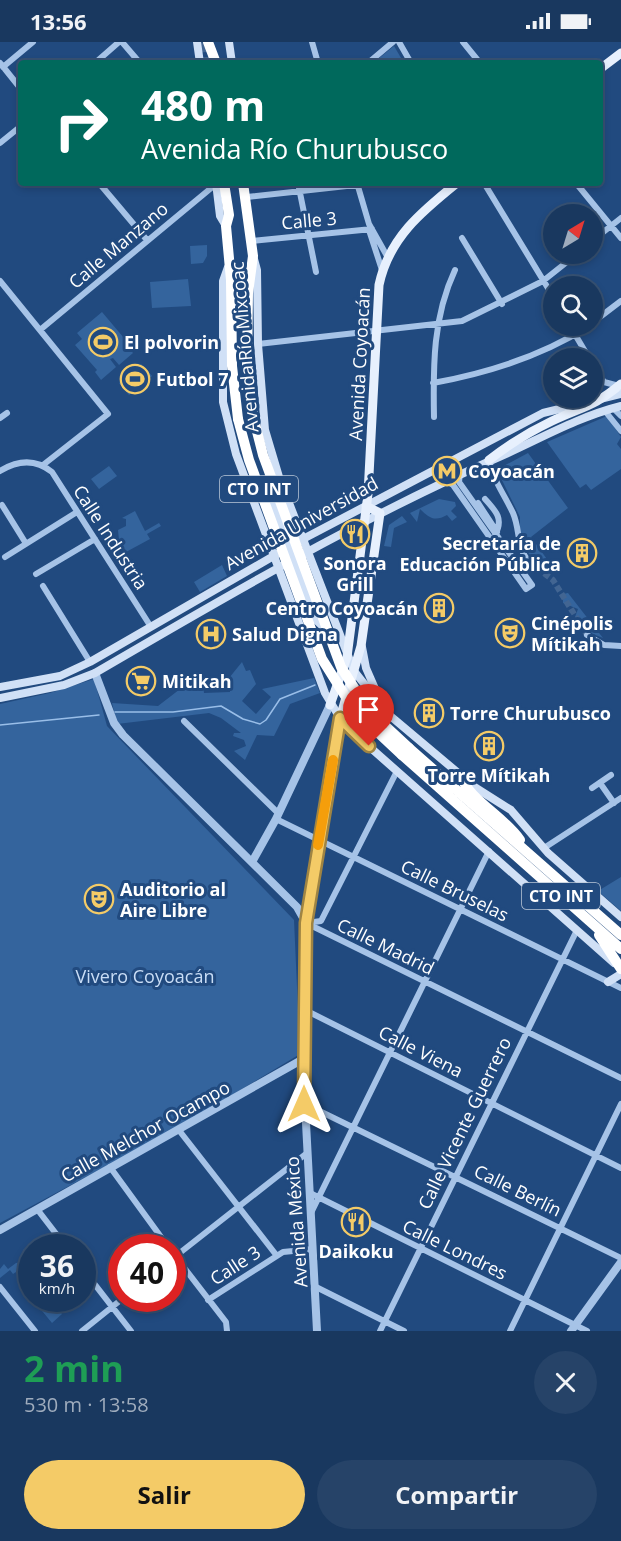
<!DOCTYPE html>
<html lang="es">
<meta charset="utf-8">
<style>
body{margin:0;font-family:"Open Sans",sans-serif;background:#264368;color:#f1f3f6;height:100vh;display:flex;flex-direction:column;font-size:22px;white-space:nowrap}
*{box-sizing:border-box;margin:0}
p{font-size:20px;color:#9facbd}
.icon{flex:none;width:33px;height:33px;fill:none;stroke:currentColor;stroke-width:2;stroke-linecap:round;stroke-linejoin:round}
.map{position:relative;height:1289px;overflow:hidden}
.panel{display:flex;flex-direction:column;background:#19385f;flex:1}
.panel>*{flex:none}
.hud{position:absolute;left:18px;top:18px;width:585px;height:126px;border-radius:6px;box-shadow:0 3px 9px #0003,0 0 0 2px #375274;background:#00695c;color:#fff;overflow:hidden}
.needle{width:39px;rotate:38deg}
.fabs{position:absolute;left:543px;top:162px;display:grid;gap:12px}
.fabs a{display:grid;place-items:center;width:60px;height:60px;border-radius:50%;background:#19385f;box-shadow:0 3px 9px #0003,0 0 0 2px #375274;font-size:30px}
.speed{position:absolute;left:18px;top:1192px;display:flex;gap:12px;font-size:30px;font-weight:700;text-align:center}
.speed>*{display:grid;place-content:center;width:78px;height:78px;border-radius:50%;background:#19385f;box-shadow:0 3px 9px #0003,0 0 0 2px #375274;line-height:1}
.speed small{font-size:15px;font-weight:400}
.speed .limit{border:9px solid #d22;background:#fff;color:#111}
.pin{position:absolute;display:grid;place-items:center;width:51px;height:51px;color:#fff;margin:-62px -26px;border-radius:50% 50% 50% 0;rotate:-45deg;box-shadow:0 0 6px #0007}
.pin .icon{rotate:45deg}
.me{position:absolute;width:66px;margin:-33px;rotate:0deg;stroke-linejoin:round;filter:drop-shadow(0 0 4px #0008)}
.turn{display:flex;align-items:center;gap:21px;height:126px;padding:0 24px;font-size:27px}
.turn .icon{width:78px;height:78px;stroke-width:2.5}
.turn b{display:block;font-size:42px;line-height:51px}
.round{display:grid;place-items:center;flex:none;width:63px;height:63px;border-radius:32px;background:#264368}
.overview{display:flex;align-items:center;justify-content:space-between;height:102px;padding:0 24px}
h1{font-size:36px;font-weight:700;line-height:45px;color:#1e9e55}
.cta{display:flex;gap:12px;margin-top:auto;padding:12px 24px}
.cta a{flex:1;height:69px;border-radius:36px;background:#f4cb67;color:#111;font-size:24px;font-weight:700;line-height:69px;text-align:center}
.cta a+a{background:#264368;color:#f1f3f6}
.status{display:flex;justify-content:space-between;align-items:center;height:42px;padding:0 30px;background:#19385f;direction:ltr}
.status svg{height:16px;fill:currentColor}
.map>svg:first-child{display:block}
.green{fill:#34649d}
.lines{fill:none;stroke-linecap:round;stroke-linejoin:round}
.stream{stroke:#99bee8;stroke-width:1.5}
.minor-tunnel{stroke:#426592;stroke-width:6;stroke-dasharray:6 3;stroke-linecap:butt}
.motorway-tunnel{stroke:#426592;stroke-width:10;stroke-dasharray:10 5;stroke-linecap:butt}
.minor{stroke:#a6c3e7;stroke-width:6}
.tertiary{stroke:#a6c3e7;stroke-width:8}
.secondary{stroke:#d0e0f6;stroke-width:8}
.primary{stroke:#e7f0fd;stroke-width:9}
.motorway{stroke:#fff;stroke-width:10}
.motorway-bridge{stroke:#fff;stroke-width:10}
.route-casing{stroke:#9f8443;stroke-width:15}
.route{stroke:#f4cb67;stroke-width:10}
.slow{stroke:#f59e0b;stroke-width:10}
.labels{text-anchor:middle;dominant-baseline:central;stroke-width:6;stroke-linejoin:round;paint-order:stroke}
.shield{fill:#214a7f;stroke:#bcc9d9;stroke-width:1.5}
.shield-label{font-size:16px;font-weight:bold;fill:#fff}
.street-label{font-size:18px;fill:#fff;stroke:#214a7f}
.poi-label{font-size:18px;font-weight:bold;fill:#fff;stroke:#214a7f;text-anchor:start}
.park-label{font-size:18px;fill:#c9ddf6;stroke:#214a7f}
</style>
<div class="status"><b>13:56</b><svg viewBox="0 0 49 12"><path d="M0 12V9h3v3zM5 12V6h3v6zM10 12V3h3v9zM15 12V0h3v12zM26 1h20v11H26zM47 4h2v5h-2z"/></svg></div>
<div class="map">
<svg width="621" height="1289" viewBox="0 0 621 1289">
<rect width="100%" height="100%" fill="#214a7f"/>
<path class="green" d="M394,4L404,21H373Z
M207,203V214L203,221L191,222L190,204Z
M188,237L191,264L152,266L150,240Z
M102,270L129,302L127,304L133,311L119,323L113,316L110,317L116,325L101,338L95,330L97,328L75,303L82,297L77,291Z
M141,322L152,334L129,353L119,341Z
M607,374L621,395L617,402L621,407V427L591,448L586,442L580,446L547,400Z
M528,411L568,466L531,495L554,527L544,526L524,507L520,496V475L498,430V427Z
M109,424L117,434L99,447L91,437Z
M439,457L455,460L456,464L451,469L457,475L452,479L447,473C435,480 429,476 420,467L417,480L410,471Z
M135,469L145,489L159,481L161,484L147,492L150,497L126,510L119,498L118,488L126,484V477L122,476Z
M402,474L407,480L394,486L391,505L384,504L389,483Z
M222,523L227,534L200,550L194,540Z
M568,551L603,596L593,592L575,575L578,567L563,561V552Z
M242,620L246,629L250,628L256,642L242,659L256,672L271,655L262,647L314,636L320,651L290,662L274,694L257,693L245,718L234,709L246,704L244,698L233,694L234,691H241L221,676L209,671L117,682L112,661L158,664L184,644L199,638L203,643L204,651L230,650V641H225Z
M94,637L107,684L294,878L300,1012L177,1086L0,1181V662L50,651Z
M621,835V869L598,849Z
M49,1196L56,1206H32L31,1230L25,1235L19,1228L13,1232L10,1228L0,1236V1227L4,1222L8,1227L16,1221L24,1220L28,1213L23,1208L37,1198L40,1202L46,1201Z
M44,1257H59L64,1262L58,1267L62,1272L52,1281L38,1264Z"/>
<g class="lines">
<path class="stream" d="M115,670H173L221,664L243,677L260,682L266,678L280,657L315,643
M0,683L99,673"/>
<path class="minor-tunnel" d="M537,526L553,538L587,593"/>
<path class="motorway-tunnel" d="M205,0L208,21"/>
<path class="minor" d="M122,0L140,21
M312,0L318,21
M399,0L411,21
M463,0L480,21
M0,21L21,47
M95,21L119,0
M368,21L393,0
M3,25L33,0
M0,101L21,84
M99,141L147,198
M298,141L316,230
M357,141L369,182L387,214
M484,141L554,256
M576,141L621,196
M247,155L374,141
M369,188L382,228
M462,196L502,262
M252,199L372,187
M592,199L621,176
M0,239L108,372L43,423
M592,281L621,259
M570,284L589,316
M40,288L216,142
M258,302L462,279L543,239L577,212
M592,322L604,340L619,344
M433,341C488,331 542,314 589,284
M613,366L621,374
M605,369L621,389
M434,375C433,323 433,275 455,228
M0,376L7,371
M489,418C493,438 504,452 513,471C522,492 514,511 537,526
M0,429C18,418 36,417 52,430L151,585
M445,438L453,443L526,547L532,543L459,440L460,431
M485,457C496,469 504,477 495,493
M478,461L497,490
M2,463L25,500
M5,515L77,470
M36,532L95,497
M43,544L90,620
M587,593L604,603L621,604
M184,679L278,771
M600,741L614,761
M592,746L611,733
M276,777L621,946
M544,806L621,756
M306,881L621,1036
M307,881L321,879L397,729
M305,968L621,1126
M305,1062L621,1216
M178,1087L277,1214
M110,1125L169,1206
M310,1151L587,1289
M37,1167L67,1206
M311,1171L489,809
M172,1210L226,1280L227,1289
M172,1217L307,1111
M82,1226L131,1289
M0,1245L35,1289
M316,1245L404,1289
M208,1258L283,1210L313,1207
M82,1289L122,1257
M380,1289L577,888
M510,1289L621,1062"/>
<path class="tertiary" d="M95,631L114,681L123,693L297,865L306,881
M252,820L276,777L330,663
M0,1188L305,1016
M317,1289L305,1062L306,881L340,676
M571,1289L621,1220"/>
<path class="secondary" d="M197,0L200,21
M229,0L232,21
M216,141L220,174L226,184
M254,217L257,228L258,302L265,388L279,435L354,629L388,672L476,746L511,768L548,811L621,875
M228,225L223,239V360L236,412L325,651L340,676L355,692L614,921
M267,448L315,577L329,590
M362,605L366,626L380,658
M0,645L60,634L90,620L303,497L543,371L621,352
M0,656L64,643L95,631C230,552 364,474 508,411C545,394 581,374 621,364
M608,940L621,932"/>
<path class="primary" d="M600,27L621,11
M489,418C508,403 529,390 552,379C581,365 594,365 621,342
M330,663L347,615L368,452L379,243C389,196 421,170 457,141
M340,676L361,604L380,471L366,464"/>
<path class="motorway" d="M208,0L216,21
M224,141L229,173L226,184L231,238L232,324L238,377
M243,141L253,214L248,251L247,325L253,374
M409,706L621,893
M402,713L621,907
M461,734C468,757 506,776 520,798
M599,893L621,927"/>
<path class="motorway-bridge" d="M253,374L263,413L341,625L368,668L409,706
M238,377L249,418L322,617L354,668L402,713"/>
</g>
<g class="lines">
<g class="route-casing">
<path id="route" d="M304,1062L306,881L340,676L369,704"/>
</g>
<use href="#route" class="route"/>
<path class="slow" d="M318,803L333,718"/>
</g>
<defs>
<g id="stadium-ring" transform="scale(1.5)"><circle r="9.5" fill="#214a7f" stroke="#f4cb67" stroke-width="1.5"/><path d="M0-5a6.5 5 0 1 0 0 10a6.5 5 0 1 0 0-10ZM-3.5-1.8h7v3.6h-7Z" fill="#f4cb67"/></g>
<g id="metro-ring" transform="scale(1.5)"><circle r="9.5" fill="#214a7f" stroke="#f4cb67" stroke-width="1.5"/><path d="M-5.5 5V-5H-3L0 0L3-5H5.5V5H3V-.5L0 4L-3-.5V5Z" fill="#f4cb67"/></g>
<g id="restaurant-ring" transform="scale(1.5)"><circle r="9.5" fill="#214a7f" stroke="#f4cb67" stroke-width="1.5"/><path d="M-5-6h1v4h1v-4h1v4h1v-4h1v5L-1.5 .5V6h-2V.5L-5-1ZM5-6V6H3V1.5H1.5Q1.5-4 5-6Z" fill="#f4cb67"/></g>
<g id="building-ring" transform="scale(1.5)"><circle r="9.5" fill="#214a7f" stroke="#f4cb67" stroke-width="1.5"/><path d="M-4-6H4V6H1V3H-1V6H-4ZM-2.5-4.3h1.7v1.8h-1.7ZM.8-4.3h1.7v1.8H.8ZM-2.5-1h1.7V.8h-1.7ZM.8-1h1.7V.8H.8Z" fill="#f4cb67"/></g>
<g id="theatre-ring" transform="scale(1.5)"><circle r="9.5" fill="#214a7f" stroke="#f4cb67" stroke-width="1.5"/><path d="M-5-5.5Q0-4 5-5.5V0Q5 5 0 6Q-5 5-5 0ZM-3.3-2.5H-1v1.5H-3.3ZM1-2.5H3.3v1.5H1ZM-2.8 1Q0 5.5 2.8 1Z" fill="#f4cb67"/></g>
<g id="hospital-ring" transform="scale(1.5)"><circle r="9.5" fill="#214a7f" stroke="#f4cb67" stroke-width="1.5"/><path d="M-5-5h3v3.5h4V-5h3V5h-3V1.5h-4V5h-3Z" fill="#f4cb67"/></g>
<g id="supermarket-ring" transform="scale(1.5)"><circle r="9.5" fill="#214a7f" stroke="#f4cb67" stroke-width="1.5"/><path d="M-6-5.5h2.5l.6 2H6L4.5 2H-2.5L-4.4-4H-6ZM-1.5 3.2a1.3 1.3 0 1 0 .1 0ZM3 3.2a1.3 1.3 0 1 0 .1 0Z" fill="#f4cb67"/></g>
</defs>
<g fill-rule="evenodd">
<use href="#stadium-ring" x="103" y="300"/>
<use href="#stadium-ring" x="135" y="337"/>
<use href="#metro-ring" x="447" y="429"/>
<use href="#restaurant-ring" x="355" y="492"/>
<use href="#building-ring" x="582" y="511"/>
<use href="#building-ring" x="439" y="566"/>
<use href="#theatre-ring" x="510" y="591"/>
<use href="#hospital-ring" x="211" y="592"/>
<use href="#supermarket-ring" x="141" y="639"/>
<use href="#building-ring" x="429" y="671"/>
<use href="#building-ring" x="489" y="704"/>
<use href="#theatre-ring" x="99" y="857"/>
<use href="#restaurant-ring" x="356" y="1180"/>
</g>
<g class="labels">
<g class="shield">
<rect x="220" y="434" width="78" height="26" rx="4.5"/>
<rect x="522" y="841" width="78" height="26" rx="4.5"/>
</g>
<g class="shield-label">
<text x="259" y="447">CTO INT</text>
<text x="561" y="854">CTO INT</text>
</g>
<g class="street-label">
<text transform="translate(309 178) rotate(-5)">Calle 3</text>
<text transform="translate(118 203) rotate(-40)">Calle Manzano</text>
<text transform="translate(244 305) rotate(-95)">Avenida Río Mixcoac</text>
<text transform="translate(359 322) rotate(-87)">Avenida Coyoacán</text>
<text transform="translate(301 481) rotate(-29)">Avenida Universidad</text>
<text transform="translate(111 495) rotate(57)">Calle Industria</text>
<text transform="translate(455 848) rotate(26)">Calle Bruselas</text>
<text transform="translate(386 904) rotate(26)">Calle Madrid</text>
<text transform="translate(421 1009) rotate(27)">Calle Viena</text>
<text transform="translate(464 1081) rotate(-64)">Calle Vicente Guerrero</text>
<text transform="translate(145 1089) rotate(-29)">Calle Melchor Ocampo</text>
<text transform="translate(518 1148) rotate(26)">Calle Berlín</text>
<text transform="translate(296 1180) rotate(-94)">Avenida México</text>
<text transform="translate(455 1207) rotate(26)">Calle Londres</text>
<text transform="translate(235 1223) rotate(-33)">Calle 3</text>
</g>
<g class="poi-label">
<text x="124" y="300">El polvorin</text>
<text x="156" y="337">Futbol 7</text>
<text x="468" y="429">Coyoacán</text>
<text x="561" y="501" text-anchor="end">Secretaría de<tspan x="561" dy="21">Educación Pública</tspan></text>
<text x="355" y="521" text-anchor="middle">Sonora<tspan x="355" dy="21">Grill</tspan></text>
<text x="418" y="566" text-anchor="end">Centro Coyoacán</text>
<text x="531" y="581">Cinépolis<tspan x="531" dy="21">Mítikah</tspan></text>
<text x="232" y="592">Salud Digna</text>
<text x="162" y="639">Mitikah</text>
<text x="450" y="671">Torre Churubusco</text>
<text x="489" y="733" text-anchor="middle">Torre Mítikah</text>
<text x="120" y="847">Auditorio al<tspan x="120" dy="21">Aire Libre</tspan></text>
<text x="356" y="1209" text-anchor="middle">Daikoku</text>
</g>
<g class="park-label">
<text x="145" y="934">Vivero Coyoacán</text>
</g>
</g>
</svg>
<div class="fabs">
<a><svg class="needle" viewBox="-14 -14 28 28"><path d="M0-13l5 13h-10z" fill="#e53935"/><path d="M0 13l5-13h-10z" fill="#9facbd"/></svg></a>
<a><svg class="icon" aria-label="search" viewBox="0 0 24 24"><circle cx="10" cy="10" r="6"/><path d="M15 15l6 6"/></svg></a>
<a><svg class="icon" aria-label="layers" viewBox="0 0 24 24"><path d="M12 4l9 5-9 5-9-5zM3 14l9 5 9-5"/></svg></a>
</div>
<div class="speed"><div>36<small>km/h</small></div><div class="limit">40</div></div>
<div class="pin" style="left:369px;top:704px;background:#d93025"><svg class="icon" aria-label="arrive" viewBox="0 0 24 24"><path d="M6 21V4h12l-3 4 3 4H6"/></svg></div>
<svg class="me" style="left:304px;top:1062px" viewBox="-20 -20 40 40"><path d="M0-17L14 15 0 8-14 15z" fill="#f4cb67" stroke="#fff" stroke-width="4"/></svg>
<div class="hud">
<div class="turn"><svg class="icon" aria-label="right" viewBox="0 0 24 24"><path d="M7 20v-9h11M14 6l5 5-5 5"/></svg><div><b>480 m</b>Avenida Río Churubusco</div></div>
</div>
</div>
<section class="panel">
<div class="overview"><div><h1>2 min</h1><p>530 m · 13:58</p></div><a class="round"><svg class="icon" aria-label="close" viewBox="0 0 24 24"><path d="M6 6l12 12M18 6L6 18"/></svg></a></div>
<div class="cta"><a>Salir</a><a>Compartir</a></div>
</section>
